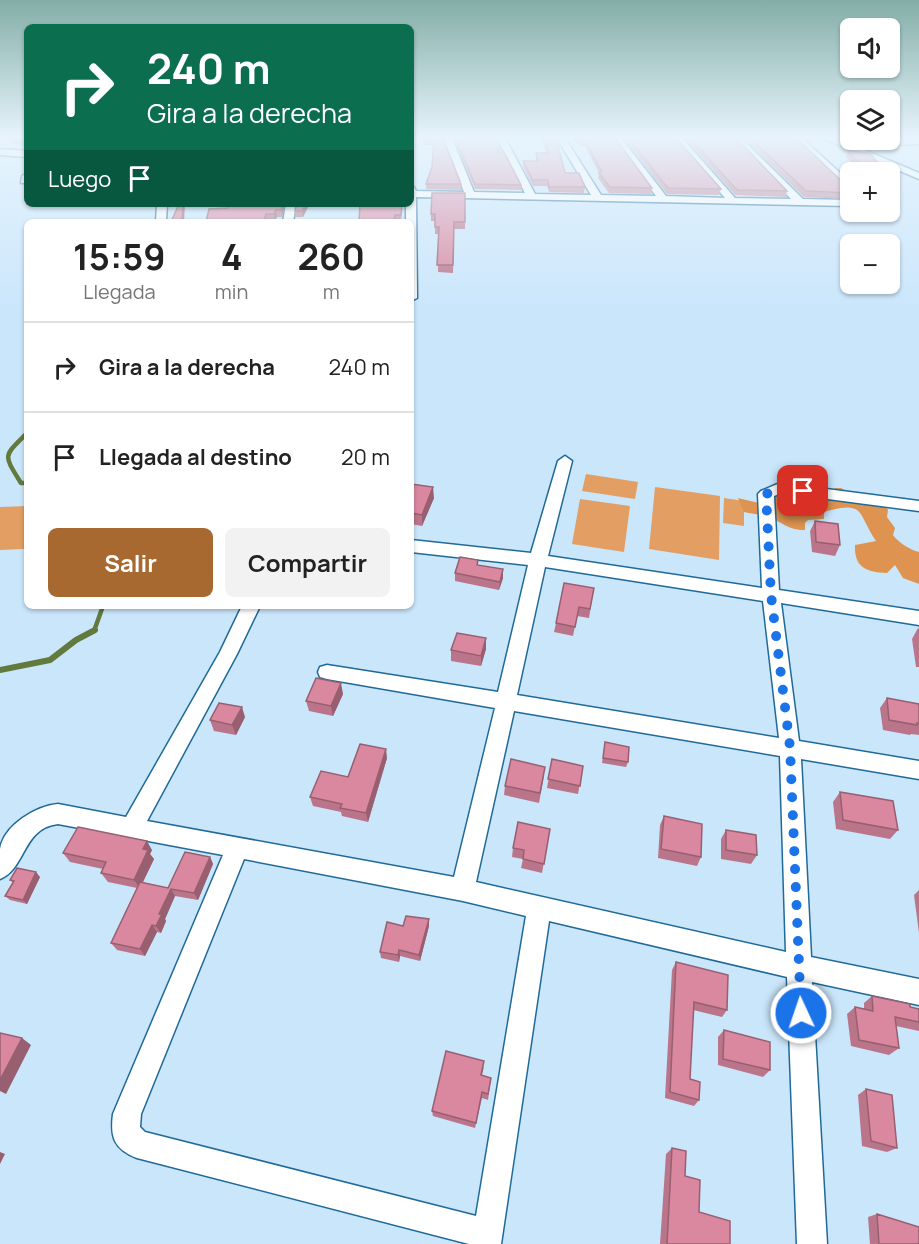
<!DOCTYPE html>
<html lang="es">
<meta charset="utf-8">
<style>
body{margin:0;font-family:Manrope,sans-serif;background:#f2f2f2;color:#222;height:100vh;display:flex;flex-direction:column;font-size:22px;white-space:nowrap}
*{box-sizing:border-box;margin:0}
p{font-size:20px;color:#767676}
.icon{flex:none;width:33px;height:33px;fill:none;stroke:currentColor;stroke-width:2;stroke-linecap:round;stroke-linejoin:round}
.map{position:relative;flex:1;overflow:hidden}
.drawer{position:absolute;left:24px;top:219px;width:390px;height:390px;display:flex;flex-direction:column;background:#fff;border-radius:9px;box-shadow:0 2px 4px #0004}
.drawer>*{flex:none}
.banner{position:absolute;left:24px;top:24px;width:390px;height:183px;border-radius:9px;box-shadow:0 2px 4px #0004;background:#0b6e4f;color:#fff;overflow:hidden}
.buttons{position:absolute;left:840px;top:18px;display:grid;gap:12px}
.buttons a{display:grid;place-items:center;width:60px;height:60px;border-radius:9px;background:#fff;box-shadow:0 2px 4px #0004;font-size:30px}
.pin{position:absolute;display:grid;place-items:center;width:51px;height:51px;color:#fff;margin:-26px;border-radius:12px;box-shadow:0 3px 9px #0006}
.me{position:absolute;width:66px;margin:-33px;rotate:357deg;stroke-linejoin:round;filter:drop-shadow(0 0 4px #0008)}
.turn{display:flex;align-items:center;gap:21px;height:126px;padding:0 24px;font-size:27px}
.turn .icon{width:78px;height:78px;stroke-width:2.5}
.turn b{display:block;font-size:42px;line-height:51px}
.then{display:flex;align-items:center;height:57px;padding:0 24px;background:#0003;gap:12px;font-size:22px}
.eta{display:flex;justify-content:space-evenly;align-items:center;height:102px;text-align:center}
.eta b{font-size:36px;font-weight:700;line-height:42px}
.primary-button{display:flex;gap:12px;margin-top:auto;padding:12px 24px}
.primary-button a{flex:1;height:69px;border-radius:9px;background:#a7692f;color:#fff;font-size:24px;font-weight:700;line-height:69px;text-align:center}
.primary-button a+a{background:#f2f2f2;color:#222}
ul{padding:0;list-style:none}
li{display:flex;align-items:center;gap:18px;height:90px;padding:0 24px;border-top:2px solid #e0e0e0}
li div{flex:1}
li b{display:block;font-size:22px}
li em{font-style:normal}
.map>svg:first-child{display:block}
.green{fill:#e29e63}
.forest{fill:#de9450}
.lines{fill:none;stroke-linecap:round;stroke-linejoin:round}
.stream-far1{stroke:#637a3e;stroke-width:4.5}
.stream{stroke:#637a3e;stroke-width:6}
.minor-casing{stroke:#1f6a99;stroke-width:3}
.minor{fill:#fff;fill-rule:evenodd}
.wall{fill:#bb758a}
.shaded-wall{fill:#985f70}
.building{fill:#d988a0;stroke:#985f70;stroke-width:1.5}
.route{stroke:#1a73e8;stroke-width:10;stroke-dasharray:0 18}
</style>
<div class="map">
<svg width="919" height="1244" viewBox="0 0 919 1244">
<rect width="100%" height="100%" fill="#cae6fb"/>
<path class="green" d="M586,474L638,482L635,499L582,491Z
M655,487L720,496L719,560L649,549Z
M724,498L744,501V526L723,523Z
M580,499L630,506L624,552L572,544Z
M27,506V542L24,549L0,550V507Z"/>
<path class="forest" d="M835,488H841L854,495L878,496L888,510L887,517L895,528L893,535C898,542 910,550 919,552V584L903,578L895,565L887,573C867,572 854,568 855,545L876,541C857,513 866,500 824,512V519L808,520L805,523V530C787,530 783,522 768,517C760,514 751,514 744,512L738,498L763,504L769,495L784,491L799,496L802,493L836,495Z"/>
<g class="lines">
<path class="stream-far1" d="M27,433C3,457 3,454 21,483H27
M94,631L103,606"/>
<path class="stream" d="M0,670L50,660L76,640L95,630"/>
<g class="minor-casing">
<path id="minor" d="M444,138H452L474,192L525,193L497,138H505L535,194L591,195L557,138H565L601,195L656,196L613,138H621L666,196L725,198L673,138H682L735,198L791,199L732,138H741L803,199L850,200V206L416,197L417,298L411,301V222H406V204H411V186L414,187L416,191L464,192Z
M796,138H802L850,182V190L847,189L796,142Z
M823,138H835L846,143L919,138V144L855,146L919,173V179Z
M0,149L27,151V157L0,155Z
M27,173V183H21L22,176Z
M157,204H167L166,222H156Z
M286,204H296L293,222H283Z
M565,456L572,461L548,556L762,588L758,494L761,491L780,483L919,501V511L782,493L774,496L779,590L919,611V625L781,603L799,741L919,761V779L801,759L811,957L919,979V1005L812,982L827,1244H797L787,977L549,921L501,1244H469L137,1158C114,1149 110,1137 113,1114L223,855L58,824C22,828 26,869 0,879C0,869 0,859 0,849C4,825 36,806 58,804L126,817L220,652L242,606H260L237,654L147,821L454,877L495,708L327,679L320,677L318,672L320,667L327,665L498,692L528,565L411,552V540L531,553L558,461ZM545,567L763,601L779,738L517,695ZM514,711L780,756L786,952L476,882ZM244,859L463,901L526,916L476,1216L145,1132L140,1127L141,1114Z"/>
</g>
<use href="#minor" class="minor"/>
</g>
<path class="wall" d="M10,138H27V145L12,144Z
M443,138L461,184V190L426,189V184L432,167L434,145H423V140Z
M453,138H497L499,152L521,185V190L475,189Z
M541,138H556L565,173L585,187L584,193L549,192L547,186H533L523,167V161H536V153H546Z
M571,138H615L652,188L651,194L609,193L598,178L599,173L585,146H580Z
M623,138H676L721,189L719,195L667,194Z
M684,138H736L787,191L786,197L735,195Z
M743,138H796L850,189V199L804,197Z
M805,138H814L810,143Z
M848,151L880,166L878,172H861L846,157Z
M465,193V229H454L453,273L438,272L439,234H435V221H431V214Z
M230,204H285L282,217H277L275,220H267L266,222H206L228,208Z
M403,204L401,222H359Z
M309,205L303,217H296L295,211Z
M411,485L434,498L422,526L411,524Z
M815,521L840,545L835,556L812,552L810,531Z
M478,565L503,569V578L499,590L455,581V573Z
M594,588L589,618L577,616L573,636L554,632L556,623Z
M918,628L919,629V667H916L912,639Z
M486,649L481,666L451,661V650Z
M343,694L333,716L309,711L306,701Z
M887,698L919,704V735L911,734L910,735L883,730L880,708Z
M245,717L236,735L214,731L210,720Z
M605,742L628,762L626,767L602,763Z
M387,758L368,822L342,816L341,812L313,806L310,797L348,777Z
M552,759L583,766L578,794L547,788Z
M544,776L539,803L504,795L505,786Z
M840,792L898,830L890,839L836,829L833,802Z
M664,816L701,857L697,866L658,858L660,825Z
M550,829L542,873L521,868L523,859L512,857L513,848Z
M726,830L757,855L751,864L721,859V839Z
M152,850L150,854L154,859L143,882L168,888L210,857L213,864L198,900L175,896L165,919L166,921L161,933L157,932L145,956L117,950L111,943L137,888L108,882L101,873L103,869L70,862L63,853Z
M40,877L27,904L10,900L5,896L13,883L10,880Z
M919,890V933L914,895Z
M429,919V926L420,961L400,956L399,962L381,958L380,952L403,926Z
M676,962L727,1010L722,1017L693,1010L690,1079L699,1100L694,1106L665,1098L672,970Z
M872,996L919,1009V1031L896,1026L899,1048L889,1055L851,1046L847,1014L855,1007L864,1009V1003Z
M724,1030L770,1070L763,1077L718,1065V1037Z
M484,1067L482,1075L491,1078L488,1100L482,1098L475,1128L433,1116L432,1111Z
M866,1089L897,1148L887,1152L862,1146L858,1095Z
M672,1148L685,1176L699,1212L730,1244H660L666,1154Z
M877,1214L919,1244H870L868,1217Z"/>
<path class="shaded-wall" d="M581,141H585V146H580Z
M183,204H185L184,222H182Z
M282,204H285L282,217L281,210Z
M306,204H309V205L303,217L302,211Z
M276,210L277,217L275,220L274,214Z
M433,487L434,498L422,526V515Z
M503,569V578L499,590L500,582Z
M486,638V649L481,666V656Z
M341,683L343,694L333,716L331,706Z
M242,707L245,717L236,735L232,725Z
M386,749L387,758L368,822L366,813Z
M147,841L152,850L150,854L154,859L140,888L134,880L143,849Z
M210,857L213,864L198,900L194,893Z
M36,872L40,877L27,904L23,900Z
M171,889L175,896L165,919L166,921L161,933L156,926L159,914Z
M429,919V926L420,961L419,955Z
M152,925L157,932L145,956L140,949Z
M399,950L400,956L399,962L398,955Z
M22,1038L31,1045L6,1094L0,1091V1080Z
M0,1152L5,1154L0,1164Z"/>
<path class="building" d="M424,138H443L461,184H426L432,167L434,140H423Z
M455,138H497L500,143L499,152H504L521,185L475,184Z
M543,138H556L565,173H579L585,187H549L548,180H533L523,161H538L536,153H549Z
M578,138H615L652,188L610,187L599,173L602,172L585,141H581Z
M628,138H676L721,189L668,188Z
M690,138H736L787,191L737,190Z
M750,138H796L850,189V193L806,191Z
M848,151L870,153L880,166L864,167Z
M432,193H465V222H454L453,265H437L439,227H435V214H431Z
M179,204H183L182,222H171Z
M230,204H282L281,210H276L274,214H266L264,222H206L209,209L228,208Z
M296,204H306L302,211H295Z
M360,204H402L401,215H395L394,222H359Z
M411,484L433,487L422,515L411,513Z
M815,521L838,524L840,545L816,542Z
M460,557L478,560L477,565L503,569L500,582L455,573Z
M564,583L594,588L590,609L579,607L575,627L556,623Z
M457,633L486,638L481,656L451,650Z
M316,678L341,683L331,706L306,701Z
M887,698L919,704V724L917,723V725L889,720Z
M219,703L242,707L232,725L210,720Z
M605,742L629,747L628,762L603,758Z
M360,744L386,749L366,813L340,808L342,804L310,797L321,771L348,777Z
M511,759L545,767L540,793L505,786Z
M552,759L583,766L580,786L548,779Z
M840,792L893,801L898,830L843,820Z
M664,816L702,824L701,857L661,849Z
M518,822L550,829L544,864L523,859L524,850L513,848Z
M78,827L147,841L143,849L148,850L134,880L101,873L106,862L63,853Z
M726,830L756,835L757,855L726,850Z
M185,852L210,857L194,893L171,889L159,914H162L156,926L152,925L140,949L111,943L140,882L168,888Z
M17,868L36,872L23,900L5,896L14,881L10,880Z
M406,916L429,919L419,955L399,950L398,955L380,952L387,922L403,926Z
M676,962L728,975L727,1010L694,1002L690,1079L700,1082L699,1100L670,1092Z
M872,996L910,1004V1007L919,1009V1022L895,1017L899,1048L859,1040L855,1007L873,1011Z
M724,1030L770,1042V1070L723,1059Z
M0,1033L22,1038L0,1080Z
M446,1051L484,1061L481,1075L491,1078L488,1094L482,1092L476,1123L432,1111Z
M866,1089L892,1095L897,1148L871,1141Z
M672,1148L686,1151L685,1176L700,1180L699,1212L730,1221V1244H667Z
M877,1214L919,1227V1244H879Z"/>
<linearGradient id="sky" x2="0" y2="1"><stop stop-color="#83aea7"/><stop offset="0.44" stop-color="#e7f4fd"/><stop offset="1" stop-color="#e7f4fd" stop-opacity="0"/></linearGradient>
<rect width="919" height="312" fill="url(#sky)"/>
<g class="lines">
<path class="route" d="M801,1013L790,747L771,595L766,494L780,488L803,491"/>
</g>
</svg>
<div class="buttons">
<a><svg class="icon" aria-label="sound" viewBox="0 0 24 24"><path d="M4 9h4l5-4v14l-5-4H4zM17 9q2 3 0 6"/></svg></a>
<a><svg class="icon" aria-label="layers" viewBox="0 0 24 24"><path d="M12 4l9 5-9 5-9-5zM3 14l9 5 9-5"/></svg></a>
<a>+</a>
<a>−</a>
</div>
<div class="pin" style="left:803px;top:491px;background:#d93025"><svg class="icon" aria-label="arrive" viewBox="0 0 24 24"><path d="M6 21V4h12l-3 4 3 4H6"/></svg></div>
<svg class="me" style="left:801px;top:1013px" viewBox="-20 -20 40 40"><circle r="17" fill="#1a73e8" stroke="#fff" stroke-width="3"/><path d="M0-11L8 9 0 5-8 9z" fill="#fff"/></svg>
<div class="banner">
<div class="turn"><svg class="icon" aria-label="right" viewBox="0 0 24 24"><path d="M7 20v-9h11M14 6l5 5-5 5"/></svg><div><b>240 m</b>Gira a la derecha</div></div>
<div class="then">Luego<svg class="icon" aria-label="arrive" viewBox="0 0 24 24"><path d="M6 21V4h12l-3 4 3 4H6"/></svg></div>
</div>
<section class="drawer">
<div class="eta">
<div><b>15:59</b><p>Llegada</p></div>
<div><b>4</b><p>min</p></div>
<div><b>260</b><p>m</p></div>
</div>
<ul>
<li><svg class="icon" aria-label="right" viewBox="0 0 24 24"><path d="M7 20v-9h11M14 6l5 5-5 5"/></svg><div><b>Gira a la derecha</b></div><em>240 m</em></li>
<li><svg class="icon" aria-label="arrive" viewBox="0 0 24 24"><path d="M6 21V4h12l-3 4 3 4H6"/></svg><div><b>Llegada al destino</b></div><em>20 m</em></li>
</ul>
<div class="primary-button"><a>Salir</a><a>Compartir</a></div>
</section>
</div>
